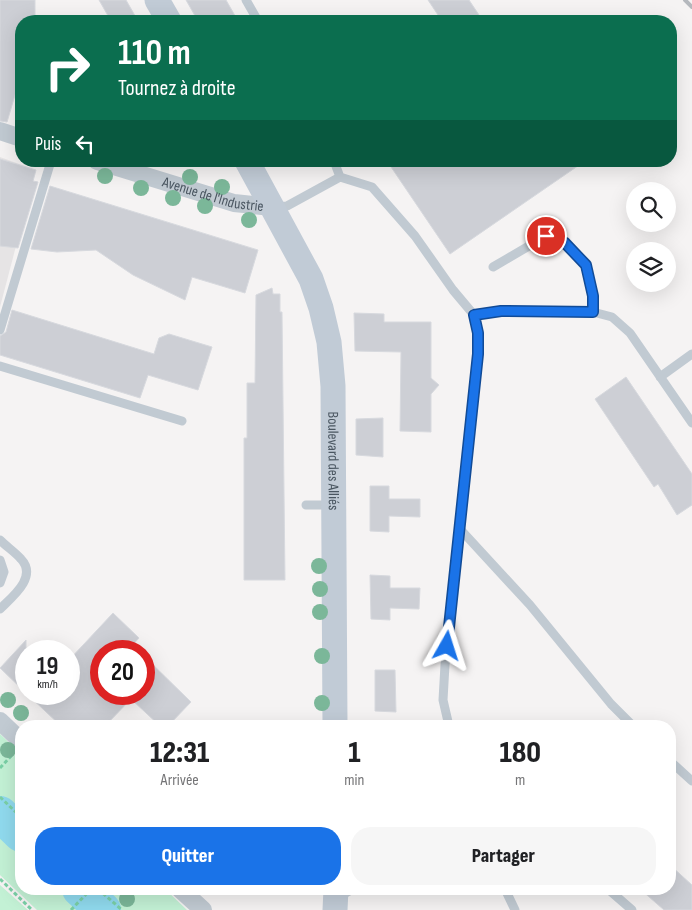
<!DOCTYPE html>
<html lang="fr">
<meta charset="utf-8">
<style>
body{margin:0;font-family:"Sofia Sans Condensed",sans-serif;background:#f6f6f6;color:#202124;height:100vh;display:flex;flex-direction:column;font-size:19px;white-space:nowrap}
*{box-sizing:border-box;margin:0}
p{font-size:16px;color:#757577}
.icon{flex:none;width:28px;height:28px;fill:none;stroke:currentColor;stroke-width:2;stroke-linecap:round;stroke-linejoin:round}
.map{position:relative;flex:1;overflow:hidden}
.drawer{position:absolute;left:15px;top:720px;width:661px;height:175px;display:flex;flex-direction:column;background:#fff;border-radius:20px;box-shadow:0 5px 20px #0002}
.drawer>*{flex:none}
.banner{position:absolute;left:15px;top:15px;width:662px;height:152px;border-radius:20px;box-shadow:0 5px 20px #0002;background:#0b6e4f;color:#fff;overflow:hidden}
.buttons{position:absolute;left:626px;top:182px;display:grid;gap:10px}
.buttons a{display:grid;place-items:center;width:50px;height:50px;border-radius:50%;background:#fff;box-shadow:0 5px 20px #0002;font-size:25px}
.speed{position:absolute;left:15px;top:640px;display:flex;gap:10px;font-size:25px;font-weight:700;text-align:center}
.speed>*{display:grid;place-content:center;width:65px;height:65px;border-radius:50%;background:#fff;box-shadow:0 5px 20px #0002;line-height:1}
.speed small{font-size:12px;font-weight:400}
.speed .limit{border:8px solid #d22;background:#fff;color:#111}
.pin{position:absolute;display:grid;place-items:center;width:42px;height:42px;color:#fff;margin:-21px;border:2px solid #fff;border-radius:50%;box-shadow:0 1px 5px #0007}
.me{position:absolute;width:55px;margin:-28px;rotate:6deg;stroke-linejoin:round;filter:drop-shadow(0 0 4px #0008)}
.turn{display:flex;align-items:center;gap:18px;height:105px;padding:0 20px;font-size:22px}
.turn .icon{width:65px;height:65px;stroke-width:2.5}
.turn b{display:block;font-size:35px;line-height:42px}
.then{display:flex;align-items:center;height:48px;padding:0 20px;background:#0003;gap:10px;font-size:19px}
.eta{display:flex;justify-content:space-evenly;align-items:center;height:85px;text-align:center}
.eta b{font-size:30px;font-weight:800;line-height:35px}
.action{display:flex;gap:10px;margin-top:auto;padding:10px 20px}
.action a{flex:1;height:58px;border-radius:20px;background:#1a73e8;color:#fff;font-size:20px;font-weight:800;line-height:58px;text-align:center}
.action a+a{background:#f6f6f6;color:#202124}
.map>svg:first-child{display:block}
.education{fill:#e6e4e5}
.green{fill:#c3f1d5}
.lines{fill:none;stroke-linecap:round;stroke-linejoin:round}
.river{stroke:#90daee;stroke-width:36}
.building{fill:#cdcfd5;stroke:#d7d9de}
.path{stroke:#7ad0a6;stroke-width:3;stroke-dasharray:4 2.5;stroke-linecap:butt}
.lane{stroke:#c1cad2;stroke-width:9}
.street{stroke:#c1cad2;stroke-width:18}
.secondary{stroke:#c1cbd6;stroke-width:25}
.rail{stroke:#b5b8bd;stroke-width:4}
.tree{fill:#7bb799}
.route-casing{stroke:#114b97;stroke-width:12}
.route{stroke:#1a73e8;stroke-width:9}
.labels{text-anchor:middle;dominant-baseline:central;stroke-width:4;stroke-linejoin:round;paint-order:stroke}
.street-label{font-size:15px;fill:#4a5661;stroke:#fff}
</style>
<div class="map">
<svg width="692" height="910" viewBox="0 0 692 910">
<rect width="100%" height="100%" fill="#f5f3f3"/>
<path class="education" d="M0,157L36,170L0,307Z"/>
<path class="green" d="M0,734L21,754V889H165L187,910H37L0,875Z
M0,885L28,910H0Z"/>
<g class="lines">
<path class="river" d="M0,814L21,834
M80,889L103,910"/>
</g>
<path class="building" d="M0,0H35V21H21V85H18L7,122L0,121Z
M99,0H126L138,21H111Z
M186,0H226L238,21H198Z
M428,0H469L483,21H442Z
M0,159L36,170L33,181L38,182L18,248L0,246Z
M387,161H585L450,254Z
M50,186L258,250L245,293L192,277L185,300L133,275L96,250L57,252L31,249Z
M272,288L273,294H280V312H282L285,580H244V438H247V383H255L256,295Z
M12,310L154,354L159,338L169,334L212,347L198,390L148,375L140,398L0,355V336L6,332Z
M354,313L384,314V322H431V378L439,385L431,394V432L400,431L401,352L355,351Z
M626,377L692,474V505L677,515L658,484L654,487L595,399Z
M383,418V457L356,455V419Z
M370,486H389V499H420V517L389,516V532L370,531Z
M370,575L390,576V588H420L419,609L390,608V620L371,619Z
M113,613L139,638L127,651H101V694H144V656L191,702L168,726H160L131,699L105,726H61L27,694H69V660Z
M26,640V693L0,668Z
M375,670H395L396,712L375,711Z
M670,865L692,885V910H664L640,889H670Z"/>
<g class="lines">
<path class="path" d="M0,768L12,755
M0,797L21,817
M0,879L32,910
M98,889L122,910
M71,910L91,889"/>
<path class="lane" d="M246,0L258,21
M334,161L340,177
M275,207L287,206L340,177L372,187L415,236L453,290L474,315L478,333V354L445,665L443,700L449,726
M493,267L546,236L565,243L586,265L593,296V312
M474,315L501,311L593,312L612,317L630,333L692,423
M0,330L51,161
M0,366L182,421
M660,377L692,354
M306,505H331
M460,529L530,605L611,704L633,726
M0,540C7,547 15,552 21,559C38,577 12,597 0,609
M0,560L4,572L0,583
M670,761L692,781
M505,889L515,910
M608,889L632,910
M338,897L353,889"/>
<g class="street">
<path d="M0,131L21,138"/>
<path id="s1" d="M97,161L234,203L272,207"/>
<path d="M0,721L21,741"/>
<path d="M180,889L203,910"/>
</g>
<g class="secondary">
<path d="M157,0L169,21"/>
<path id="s2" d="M247,161L311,279L321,308L329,342L333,386L335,726"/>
<path d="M335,910L336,889"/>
</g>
<path class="rail" d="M685,0L692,7"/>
</g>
<g class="tree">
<circle cx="105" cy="176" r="8"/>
<circle cx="190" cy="177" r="8"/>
<circle cx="222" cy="187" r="8"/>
<circle cx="141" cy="188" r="8"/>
<circle cx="173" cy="198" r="8"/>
<circle cx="205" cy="206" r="8"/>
<circle cx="249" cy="220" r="8"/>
<circle cx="319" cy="566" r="8"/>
<circle cx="320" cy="589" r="8"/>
<circle cx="320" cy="612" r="8"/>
<circle cx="322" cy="656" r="8"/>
<circle cx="8" cy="700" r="8"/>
<circle cx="322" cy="703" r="8"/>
<circle cx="21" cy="713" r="8"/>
<circle cx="8" cy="750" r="8"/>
<circle cx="127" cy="899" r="8"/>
</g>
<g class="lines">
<g class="route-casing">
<path id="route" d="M447,646L478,354V333L474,315L501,311L593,312V296L586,265L565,243L546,236"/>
</g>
<use href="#route" class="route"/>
</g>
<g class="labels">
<g class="street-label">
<text stroke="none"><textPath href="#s1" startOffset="121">Avenue de l'Industrie</textPath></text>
<text stroke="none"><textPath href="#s2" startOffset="319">Boulevard des Alliés</textPath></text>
</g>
</g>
</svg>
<div class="buttons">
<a><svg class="icon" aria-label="search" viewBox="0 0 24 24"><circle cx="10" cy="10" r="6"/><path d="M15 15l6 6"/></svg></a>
<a><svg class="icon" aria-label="layers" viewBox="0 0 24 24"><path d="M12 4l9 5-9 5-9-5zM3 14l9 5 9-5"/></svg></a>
</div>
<div class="speed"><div>19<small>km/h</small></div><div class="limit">20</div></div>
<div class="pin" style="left:546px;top:236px;background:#d93025"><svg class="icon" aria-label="arrive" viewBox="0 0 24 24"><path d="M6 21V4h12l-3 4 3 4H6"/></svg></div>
<svg class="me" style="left:447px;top:646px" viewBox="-20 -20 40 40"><path d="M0-17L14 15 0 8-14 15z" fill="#1a73e8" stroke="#fff" stroke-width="4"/></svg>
<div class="banner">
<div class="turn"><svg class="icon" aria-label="right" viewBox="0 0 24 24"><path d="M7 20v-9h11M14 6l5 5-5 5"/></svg><div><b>110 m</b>Tournez à droite</div></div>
<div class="then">Puis<svg class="icon" aria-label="left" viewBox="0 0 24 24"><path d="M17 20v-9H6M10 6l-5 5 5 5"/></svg></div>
</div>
<section class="drawer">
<div class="eta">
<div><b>12:31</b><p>Arrivée</p></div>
<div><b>1</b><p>min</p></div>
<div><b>180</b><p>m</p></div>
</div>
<div class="action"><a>Quitter</a><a>Partager</a></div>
</section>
</div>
